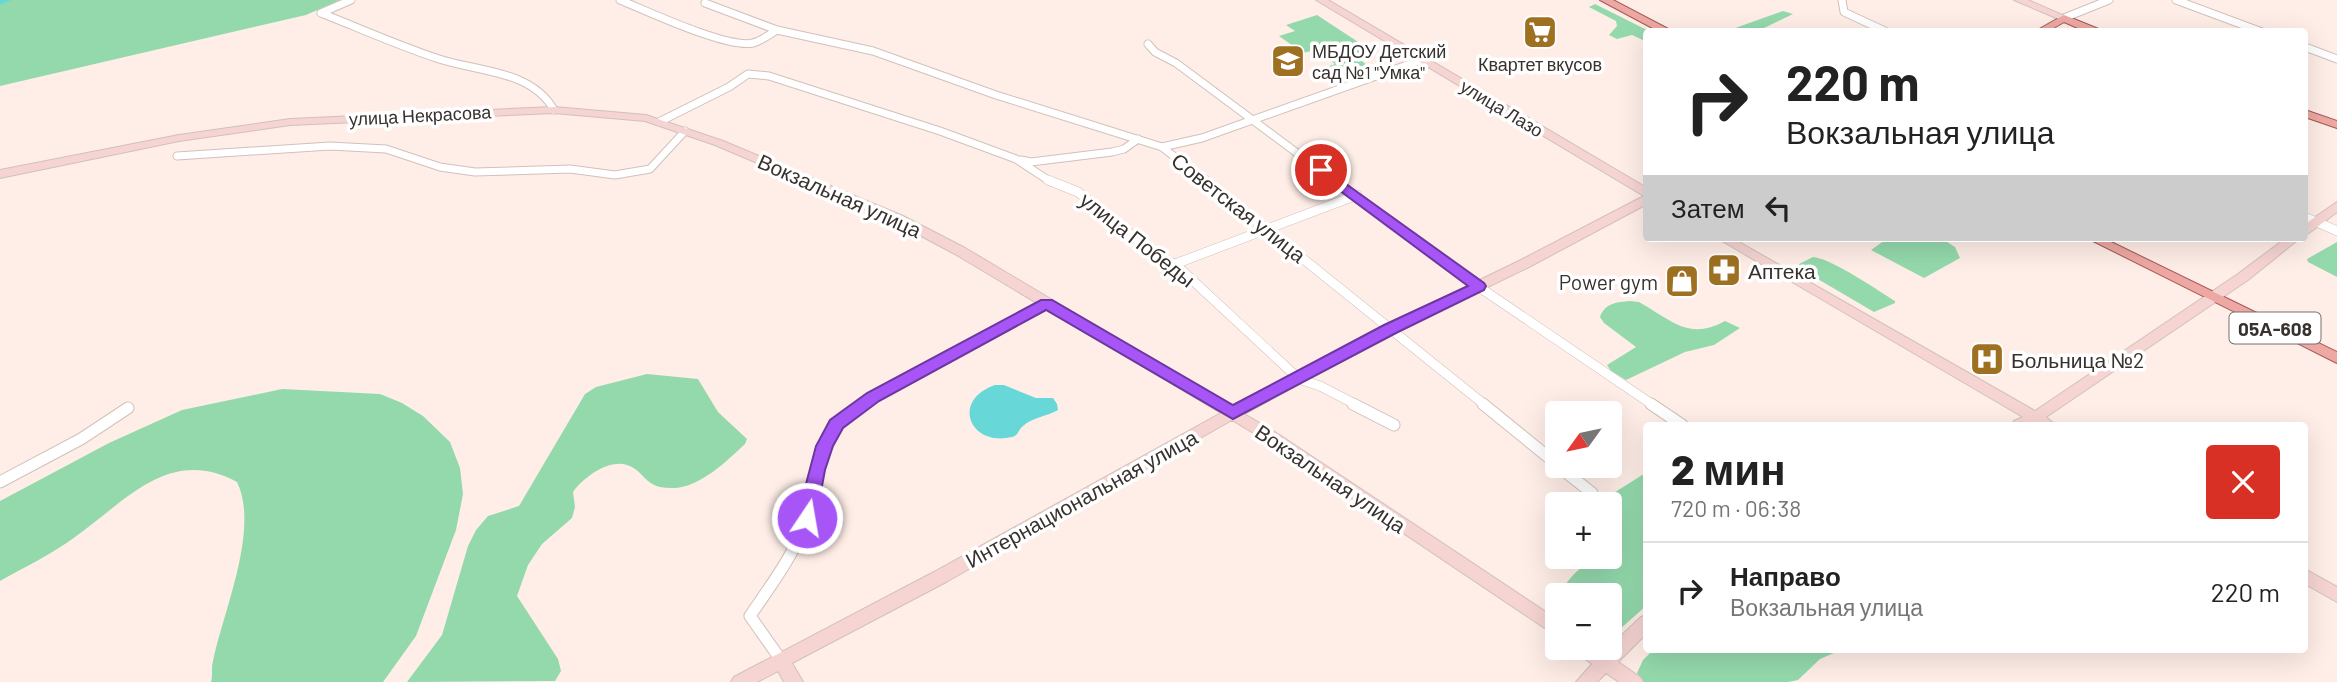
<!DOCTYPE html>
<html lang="ru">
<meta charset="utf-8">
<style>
body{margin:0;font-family:Barlow,sans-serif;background:#f6f6f6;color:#222;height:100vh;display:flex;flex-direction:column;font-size:26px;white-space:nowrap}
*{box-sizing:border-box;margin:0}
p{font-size:23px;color:#767676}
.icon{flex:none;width:38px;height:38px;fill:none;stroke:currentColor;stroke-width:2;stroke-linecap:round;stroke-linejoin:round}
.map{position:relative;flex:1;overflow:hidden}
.drawer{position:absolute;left:1643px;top:422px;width:665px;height:231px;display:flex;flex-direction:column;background:#fff;border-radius:7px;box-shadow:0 7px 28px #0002}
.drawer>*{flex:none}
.guide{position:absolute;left:1643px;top:28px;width:665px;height:214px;border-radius:7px;box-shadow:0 7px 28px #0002;background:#fff;color:#222;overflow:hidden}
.needle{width:46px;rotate:237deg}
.fabs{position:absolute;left:1545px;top:401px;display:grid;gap:14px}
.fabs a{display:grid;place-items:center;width:77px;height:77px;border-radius:7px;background:#fff;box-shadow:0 7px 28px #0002;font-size:35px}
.pin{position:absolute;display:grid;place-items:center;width:60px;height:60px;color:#fff;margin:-30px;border:4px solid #fff;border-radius:50%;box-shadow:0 2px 7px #0007}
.me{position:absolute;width:77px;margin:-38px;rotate:12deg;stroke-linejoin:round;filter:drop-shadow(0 0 5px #0008)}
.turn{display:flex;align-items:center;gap:24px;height:147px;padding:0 28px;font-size:32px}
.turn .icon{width:91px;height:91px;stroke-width:2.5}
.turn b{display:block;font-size:49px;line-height:60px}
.then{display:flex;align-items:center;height:66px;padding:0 28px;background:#0003;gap:14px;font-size:26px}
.round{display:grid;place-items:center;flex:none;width:74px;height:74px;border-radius:7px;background:#f6f6f6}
.summary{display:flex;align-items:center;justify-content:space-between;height:119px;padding:0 28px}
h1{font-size:42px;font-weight:800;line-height:52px}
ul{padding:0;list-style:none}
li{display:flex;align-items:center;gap:21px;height:98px;padding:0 28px;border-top:2px solid #e0e0e0}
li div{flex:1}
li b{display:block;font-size:26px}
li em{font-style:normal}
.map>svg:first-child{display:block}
.green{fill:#94d9ac}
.water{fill:#68d7d7}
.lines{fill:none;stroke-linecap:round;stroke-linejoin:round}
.river{fill:#68d7d7;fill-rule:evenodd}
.street-far2-casing{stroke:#d1c1bb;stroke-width:9}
.street-far1-casing{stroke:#d1c1bb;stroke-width:10}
.street-casing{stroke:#d1c1bb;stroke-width:13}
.secondary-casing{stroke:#d1c1bb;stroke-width:2}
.primary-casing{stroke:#a65954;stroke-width:2}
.street-far2{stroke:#fff;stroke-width:7}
.street-far1{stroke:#fff;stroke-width:9}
.street{stroke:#fff;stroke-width:11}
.secondary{fill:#f6d4d2;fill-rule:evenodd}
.primary{fill:#eda8a4;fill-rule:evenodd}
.route{fill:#a855f7;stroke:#6d37a1;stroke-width:2}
.labels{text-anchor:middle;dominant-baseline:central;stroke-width:7;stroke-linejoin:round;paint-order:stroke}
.far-poi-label{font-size:18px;fill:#38322f;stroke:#fff;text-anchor:start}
.far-street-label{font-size:18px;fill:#38322f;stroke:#fff}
.shield{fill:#fff;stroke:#74706d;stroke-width:2}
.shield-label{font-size:19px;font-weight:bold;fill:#38322f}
.street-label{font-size:21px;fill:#38322f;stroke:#fff}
.poi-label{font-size:21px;fill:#38322f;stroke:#fff;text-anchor:start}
</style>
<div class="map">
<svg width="2337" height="682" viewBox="0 0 2337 682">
<rect width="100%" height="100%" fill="#ffeee7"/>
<path class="green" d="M0,0H340L306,15L0,86Z
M1595,4L1649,31L1647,42L1632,35L1617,39L1609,35L1617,26L1616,21L1589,7Z
M1783,11L1793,14L1758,31L1750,28L1727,31Z
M1317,15L1375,53L1358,58L1368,66L1339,75L1327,67L1335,64L1315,50L1303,53L1279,36L1295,31L1286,25Z
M1888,238H1941L1955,247L1960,258L1924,278L1871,250Z
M2337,242V277L2308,262L2307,259Z
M1813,257C1833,259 1877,290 1895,301V303L1874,312L1799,268V264Z
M1630,301L1639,302C1671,320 1689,341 1725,321L1740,328L1714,345L1685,352L1626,380L1611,371L1607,365L1636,347L1604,323L1600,317C1605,303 1617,302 1630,301Z
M647,374L698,379L718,412L747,439L745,444C727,461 699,488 673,488C643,489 646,471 627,465C608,459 583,478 573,492L575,507L572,518L542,544L528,565L517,596L558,659L561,671L555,681L407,682L442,635L468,546L476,530L488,516L519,506L585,394L596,387Z
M282,389L380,394L402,403L423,416L450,442L460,468L463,494L456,530L416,636L383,682H211C213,675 211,668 213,661C223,612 260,529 237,482C169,445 125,502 75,537C52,554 25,567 0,581V501L109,443L182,410Z
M1647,472V605L1610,638V595H1559C1569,576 1589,556 1610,556V544L1621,534C1620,522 1610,516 1610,504L1604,502L1612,494Z
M1654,649H1843L1820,659L1798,680L1788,682H1644L1637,673L1643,660Z"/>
<path class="water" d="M995,385H1004L1036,398H1053L1057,404L1058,410C1048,416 1031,418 1023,426C1018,430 1019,435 1012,437C969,447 951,400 995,385Z"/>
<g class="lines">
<path class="river" d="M0,0H11L0,5Z"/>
<g class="street-far2-casing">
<path id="street-far2" d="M620,0C647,11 728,49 753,43C761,41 770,34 777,30
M1842,0L1844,12L1887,32
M2176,0L2262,32
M705,3L777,30L873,51L996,95L1162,147L1207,182
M321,13C359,28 397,45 436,58C476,72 531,69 554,110
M321,13L351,0
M2064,18L2109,0
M1148,44L1155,52L1176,63L1336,182
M2305,47L2337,59
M659,122L729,87L748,74L769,76L940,131L1016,159L1051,182
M1162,147L1202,138L1421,60
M177,156L330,146L386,149L440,167L475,172L570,169L615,175L650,169L685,131
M1021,160L1031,162L1112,152L1124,149L1138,139"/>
</g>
<g class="street-far1-casing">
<path id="street-far1" d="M1048,180L1078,192L1161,259L1175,264L1299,379L1320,386L1357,405
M1205,180L1485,405
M1334,180L1479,287L1653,405
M2305,217L2337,231
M1175,264L1357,195
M862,405L1046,303"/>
</g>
<g class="street-casing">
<path id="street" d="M1353,404L1394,425
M1483,404L1558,465
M1651,404L1682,425
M1558,466L1592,493
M0,482L81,439L128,408
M781,660L750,616C771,585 794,555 807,519C817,490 814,445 838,423C845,415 855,410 864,404"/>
</g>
<g class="secondary-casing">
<path id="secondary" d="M1316,0H1328L1647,188V204L1529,267L1395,332L1244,414L1275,432L1558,620V637L1265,440L1232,420L946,582L792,663L803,682H784L778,671L757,682H731L734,677L934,572L1221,413L955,254L895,222L715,145L645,121L554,113L290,125L179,141L0,178V170L179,135L290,119L554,107L646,115L723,141L903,216L965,248L1232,407L1385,326L1519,261L1644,196Z
M2014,0H2028L2069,18L2061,20Z
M2337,202V212L2309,233L2305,234V224Z
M1717,238H1732L2035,411L2238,274L2286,238H2300L2248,280L2046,417L2055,425H2012L2014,421L2023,417Z
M2305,569L2337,587V602L2305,584Z
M1647,615V633L1618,662L1640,677L1643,682H1619L1606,673L1597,682H1576L1592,664L1577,653L1574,648H1596L1604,652L1641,617Z"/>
</g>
<g class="primary-casing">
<path id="primary" d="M1600,0H1613L1674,32H1660Z
M2064,15L2101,30L2102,32H2087L2064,22L2047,32H2034Z
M2305,110L2337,121V128L2305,117Z
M2087,238H2103L2337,352V363Z"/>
</g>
<use href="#street-far2" class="street-far2"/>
<use href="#street-far1" class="street-far1"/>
<use href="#street" class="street"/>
<use href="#secondary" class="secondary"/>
<use href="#primary" class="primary"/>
</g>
<path class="route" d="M1321,166L1484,283L1486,286L1484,290L1396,333L1233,419L1046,310L879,401L843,428L833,446L825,470L816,518L813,523H800L797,518L816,446L830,420L867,393L1041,300H1052L1233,405L1384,325L1468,286L1316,173V167Z"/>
<defs>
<g id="supermarket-square" transform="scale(1.75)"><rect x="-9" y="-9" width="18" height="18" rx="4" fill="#9e7021" stroke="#fff"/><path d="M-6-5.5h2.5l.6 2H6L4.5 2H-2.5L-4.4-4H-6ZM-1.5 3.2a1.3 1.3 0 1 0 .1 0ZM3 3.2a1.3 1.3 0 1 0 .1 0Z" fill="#fff"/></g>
<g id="school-square" transform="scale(1.75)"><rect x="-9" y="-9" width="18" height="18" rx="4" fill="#9e7021" stroke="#fff"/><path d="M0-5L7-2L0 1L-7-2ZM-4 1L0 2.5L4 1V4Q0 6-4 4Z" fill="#fff"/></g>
<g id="pharmacy-square" transform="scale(1.75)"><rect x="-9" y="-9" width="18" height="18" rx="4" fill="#9e7021" stroke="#fff"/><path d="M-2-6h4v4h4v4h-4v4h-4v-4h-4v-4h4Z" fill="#fff"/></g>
<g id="shop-square" transform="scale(1.75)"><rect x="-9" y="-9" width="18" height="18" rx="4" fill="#9e7021" stroke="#fff"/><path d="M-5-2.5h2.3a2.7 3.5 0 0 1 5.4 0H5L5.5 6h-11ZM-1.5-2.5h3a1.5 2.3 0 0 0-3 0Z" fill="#fff"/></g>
<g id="hospital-square" transform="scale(1.75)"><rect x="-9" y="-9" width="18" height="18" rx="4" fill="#9e7021" stroke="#fff"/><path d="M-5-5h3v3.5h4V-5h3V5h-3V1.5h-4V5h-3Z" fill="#fff"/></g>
</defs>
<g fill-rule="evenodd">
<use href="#supermarket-square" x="1540" y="32"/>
<use href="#school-square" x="1288" y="61"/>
<use href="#pharmacy-square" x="1724" y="270"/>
<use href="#shop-square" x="1682" y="281"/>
<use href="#hospital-square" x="1987" y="359"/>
</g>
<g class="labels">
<g class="far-poi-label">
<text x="1312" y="51">МБДОУ Детский<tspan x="1312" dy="21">сад №1 "Умка"</tspan></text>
<text x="1540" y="64" text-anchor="middle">Квартет вкусов</text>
</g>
<g class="far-street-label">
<text transform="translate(1502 108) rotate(31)">улица Лазо</text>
<text transform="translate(420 115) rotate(-3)">улица Некрасова</text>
</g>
<rect class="shield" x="2229.5" y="312.5" width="91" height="31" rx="5"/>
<g class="shield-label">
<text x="2275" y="328">05А-608</text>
</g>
<g class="street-label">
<text transform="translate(840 195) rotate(24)">Вокзальная улица</text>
<text transform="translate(1239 207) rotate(38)">Советская улица</text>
<text transform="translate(1138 239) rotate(38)">улица Победы</text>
<text transform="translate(1331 478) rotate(34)">Вокзальная улица</text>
<text transform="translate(1081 498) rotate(-29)">Интернациональная улица</text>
</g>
<g class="poi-label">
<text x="1748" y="270">Аптека</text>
<text x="1658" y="281" text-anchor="end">Power gym</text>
<text x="2011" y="359">Больница №2</text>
</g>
</g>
</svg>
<div class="fabs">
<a><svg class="needle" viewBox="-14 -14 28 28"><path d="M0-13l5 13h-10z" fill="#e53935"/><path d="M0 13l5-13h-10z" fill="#767676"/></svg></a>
<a>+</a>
<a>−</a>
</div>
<div class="pin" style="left:1321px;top:170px;background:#d93025"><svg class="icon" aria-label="arrive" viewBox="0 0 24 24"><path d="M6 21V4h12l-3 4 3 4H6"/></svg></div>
<svg class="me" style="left:807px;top:518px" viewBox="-20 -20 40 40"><circle r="17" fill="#a855f7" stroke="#fff" stroke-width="3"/><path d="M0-11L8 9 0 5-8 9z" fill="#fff"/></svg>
<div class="guide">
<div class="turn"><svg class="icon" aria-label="right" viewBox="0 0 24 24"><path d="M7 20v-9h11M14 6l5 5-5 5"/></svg><div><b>220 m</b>Вокзальная улица</div></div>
<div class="then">Затем<svg class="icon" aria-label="left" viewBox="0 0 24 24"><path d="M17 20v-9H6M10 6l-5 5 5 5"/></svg></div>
</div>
<section class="drawer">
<div class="summary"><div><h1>2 мин</h1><p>720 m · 06:38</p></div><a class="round" style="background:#d93025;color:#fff"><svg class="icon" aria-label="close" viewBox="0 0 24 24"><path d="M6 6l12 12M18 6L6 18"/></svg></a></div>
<ul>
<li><svg class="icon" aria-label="right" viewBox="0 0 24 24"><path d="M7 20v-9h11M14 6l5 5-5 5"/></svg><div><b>Направо</b><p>Вокзальная улица</p></div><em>220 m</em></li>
</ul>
</section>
</div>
